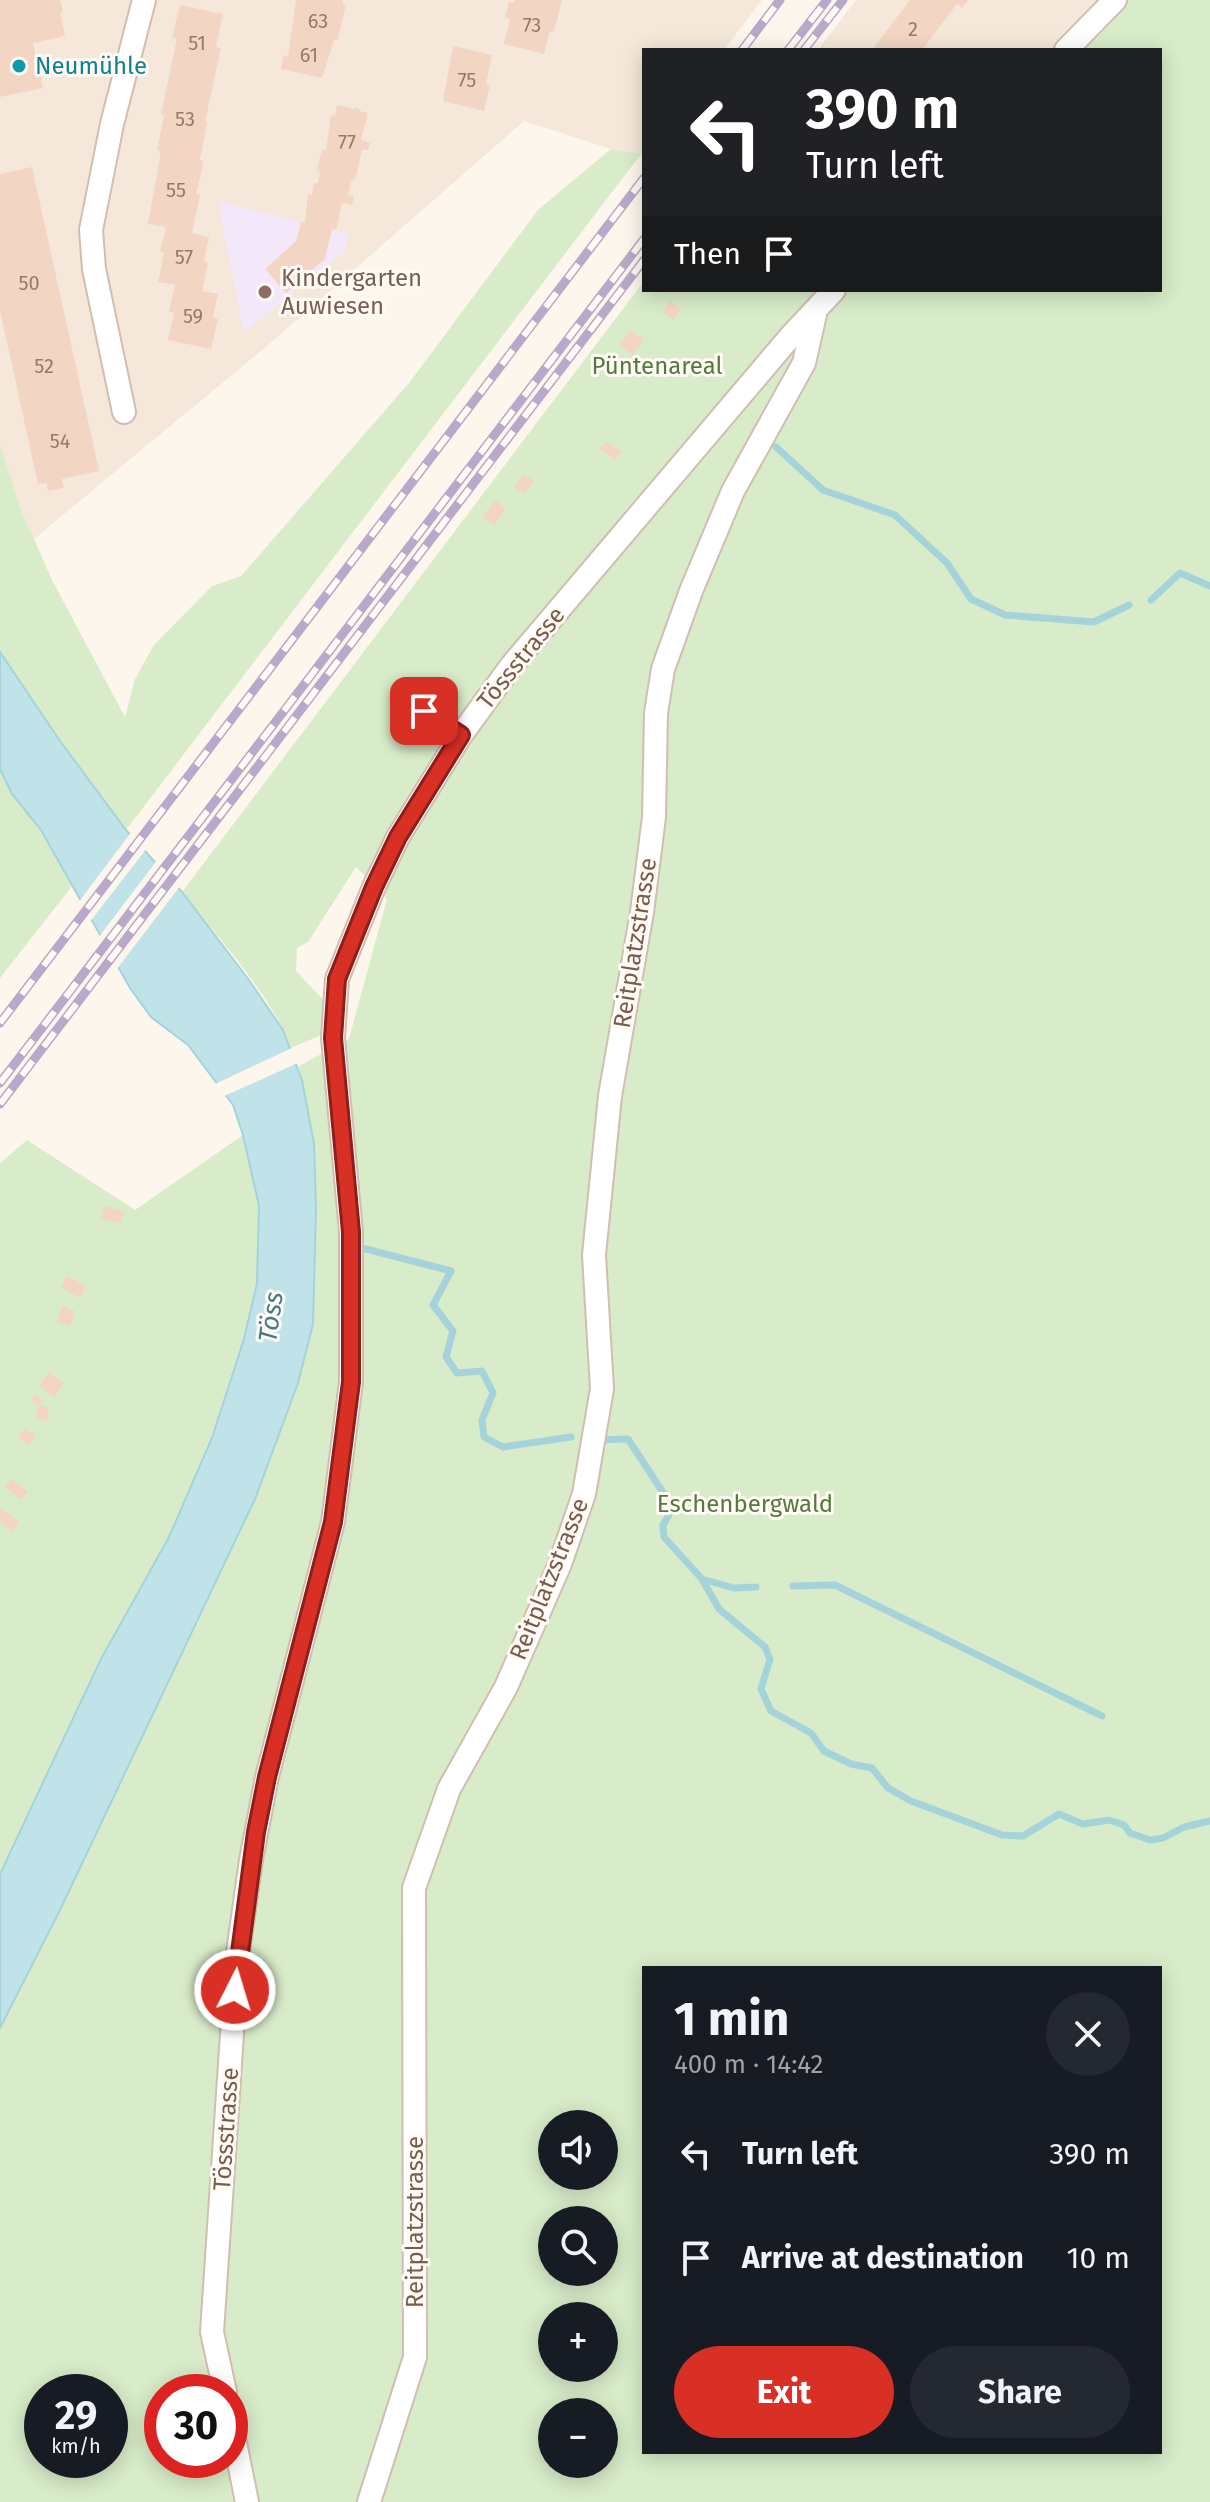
<!DOCTYPE html>
<meta charset="utf-8">
<style>
body{margin:0;font-family:"Fira Sans",sans-serif;background:#242831;color:#f1f3f6;height:100vh;display:flex;flex-direction:column;font-size:30px;white-space:nowrap}
*{box-sizing:border-box;margin:0}
p{font-size:26px;color:#9ea1a6}
.icon{flex:none;width:44px;height:44px;fill:none;stroke:currentColor;stroke-width:2;stroke-linecap:round;stroke-linejoin:round}
.map{position:relative;flex:1;overflow:hidden}
.panel{position:absolute;left:642px;top:1966px;width:520px;height:488px;display:flex;flex-direction:column;background:#171b24;border-radius:0px;box-shadow:0 4px 20px #0003}
.panel>*{flex:none}
.banner{position:absolute;left:642px;top:48px;width:520px;height:244px;border-radius:0px;box-shadow:0 4px 20px #0003;background:#202124;color:#fff;overflow:hidden}
.buttons{position:absolute;left:538px;top:2110px;display:grid;gap:16px}
.buttons a{display:grid;place-items:center;width:80px;height:80px;border-radius:50%;background:#171b24;box-shadow:0 4px 20px #0003;font-size:40px}
.speed{position:absolute;left:24px;top:2374px;display:flex;gap:16px;font-size:40px;font-weight:700;text-align:center}
.speed>*{display:grid;place-content:center;width:104px;height:104px;border-radius:50%;background:#171b24;box-shadow:0 4px 20px #0003;line-height:1}
.speed small{font-size:20px;font-weight:400}
.speed .limit{border:12px solid #d22;background:#fff;color:#111}
.pin{position:absolute;display:grid;place-items:center;width:68px;height:68px;color:#fff;margin:-34px;border-radius:16px;box-shadow:0 4px 12px #0006}
.me{position:absolute;width:88px;margin:-44px;rotate:5deg;stroke-linejoin:round;filter:drop-shadow(0 0 6px #0008)}
.turn{display:flex;align-items:center;gap:28px;height:168px;padding:0 32px;font-size:36px}
.turn .icon{width:104px;height:104px;stroke-width:2.5}
.turn b{display:block;font-size:56px;line-height:68px}
.then{display:flex;align-items:center;height:76px;padding:0 32px;background:#0003;gap:16px;font-size:30px}
.round{display:grid;place-items:center;flex:none;width:84px;height:84px;border-radius:42px;background:#242831}
.overview{display:flex;align-items:center;justify-content:space-between;height:136px;padding:0 32px}
h1{font-size:48px;font-weight:700;line-height:60px}
.button{display:flex;gap:16px;margin-top:auto;padding:16px 32px}
.button a{flex:1;height:92px;border-radius:48px;background:#d93025;color:#fff;font-size:32px;font-weight:700;line-height:92px;text-align:center}
.button a+a{background:#242831;color:#f1f3f6}
ul{padding:0;list-style:none}
li{display:flex;align-items:center;gap:24px;height:104px;padding:0 32px}
li div{flex:1}
li b{display:block;font-size:30px}
li em{font-style:normal}
.map>svg:first-child{display:block}
.residential{fill:#f5e8da}
.education{fill:#f3e8fa}
.green{fill:#d8ecc9;fill-rule:evenodd}
.water{fill:#bfe3e8;stroke:#a5d3da;stroke-width:2}
.pier{fill:#fdf6ec}
.lines{fill:none;stroke-linecap:round;stroke-linejoin:round}
.stream{stroke:#a5d3da;stroke-width:7}
.building{fill:#f3d5c3}
.minor-casing{stroke:#d1beb0;stroke-width:26}
.minor{stroke:#fff;stroke-width:22}
.rail-casing{stroke:#b9a8c9;stroke-width:9}
.rail{stroke:#fffaf3;stroke-width:6;stroke-dasharray:18;stroke-linecap:butt}
.route-casing{stroke:#8d1f18;stroke-width:20}
.route{stroke:#d93025;stroke-width:14}
.culture-dot{fill:#0f9aa8;stroke:#fffaf3;stroke-width:3}
.education-dot{fill:#8d6e63;stroke:#fffaf3;stroke-width:3}
.labels{text-anchor:middle;dominant-baseline:central;stroke-width:6;stroke-linejoin:round;paint-order:stroke}
.number-label{font-size:20px;fill:#987a6a}
.culture-label{font-size:24px;fill:#0d838f;stroke:#fffaf3;text-anchor:start}
.education-label{font-size:24px;fill:#785e54;stroke:#fffaf3;text-anchor:start}
.park-label{font-size:24px;fill:#537a41;stroke:#fffaf3}
.street-label{font-size:24px;fill:#7a5c4d;stroke:#fffaf3}
.water-label{font-size:26px;font-style:italic;fill:#437c86;stroke:#fffaf3}
</style>
<div class="map">
<svg width="1210" height="2502" viewBox="0 0 1210 2502">
<rect width="100%" height="100%" fill="#fdf6ec"/>
<path class="residential" d="M0,0H762L724,50H644V150L641,154L611,149L524,121L274,340L34,539L22,512L0,444Z
M856,0H1115L1066,50H818Z"/>
<path class="education" d="M218,201L348,234L344,252L244,332Z"/>
<path class="green" d="M1115,0H1210V2502H0V2028L59,1912L255,1499L298,1383L313,1324L316,1210L314,1144L299,1066L349,1039L387,899L356,867L308,942L297,948L296,971L329,1006L323,1013L330,1023L319,1036L291,1048C272,995 217,937 182,892L644,281V290H1160V50H1066ZM644,1968H1160V2452H644ZM552,2124H604V2176H552ZM552,2220H604V2272H552ZM552,2316H604V2368H552ZM42,2392H110V2460H42ZM162,2392H230V2460H162ZM552,2412H604V2464H552Z
M611,149L641,154L126,830L60,741L0,652V444L22,512L52,580L125,717L135,679L154,645L212,586L241,576L409,383L538,210Z
M0,769C11,792 26,809 39,829C52,847 60,867 73,885L0,978Z
M243,1135L259,1206L257,1283L244,1339L212,1438L169,1537L101,1659L0,1874V1163L27,1140L135,1210Z"/>
<path class="water" d="M0,652L60,741L126,830L182,892L249,980L283,1030L302,1080L314,1144L316,1210L313,1324L298,1383L255,1499L59,1912L0,2028V1874L101,1659L169,1537L212,1438L244,1339L257,1283L259,1206L243,1135L233,1105L188,1045L151,1017L130,988L41,830L12,794L0,769Z"/>
<path class="pier" d="M132,831L147,848L89,923L78,903Z
M158,859L181,885L116,970L98,938Z
M294,1047L300,1062L222,1097L213,1085Z"/>
<g class="lines">
<path class="stream" d="M776,447L823,490L895,515L947,563L971,599L1005,615L1094,622L1129,605
M1151,600L1180,573L1210,586
M362,1248L451,1271L433,1305L453,1331L446,1357L457,1373L482,1371L493,1393L482,1420L484,1437L503,1447L571,1437
M600,1440L628,1439L668,1500L671,1511L663,1525L664,1537L702,1579L719,1609L765,1647L770,1659L761,1689L771,1711L811,1733L824,1751L851,1764L872,1768L888,1788L911,1801L1002,1835L1023,1836L1059,1814L1083,1824L1109,1820L1124,1825L1130,1833L1150,1840L1163,1838L1184,1827L1210,1821
M702,1579L734,1588L756,1587
M793,1586L835,1585L1102,1716"/>
</g>
<path class="building" d="M0,0H60L63,12L60,13L65,36L33,43L43,88L0,97Z
M296,0H343V4H346L338,40H334L322,78L281,69L284,55L288,56Z
M515,0H562L554,32L550,31L544,54L504,44L510,19L505,18L509,2L514,3Z
M910,0H968L962,8L957,4L922,50H872Z
M180,5L223,14L216,47L221,48L205,122L207,123L200,160L204,161L196,194L200,195L192,233L209,237L204,261L208,263L202,291L218,294L213,318L218,319L211,349L168,340L174,313L169,312L175,285L158,282L164,253L160,252L166,227L148,224L161,151H157L164,115L161,114L177,38H172Z
M453,46L492,55L486,84L490,85L484,111L443,101Z
M337,105L354,109L357,107L360,111L368,113L361,140L370,143L368,150H362L355,180H351L348,195L354,196L352,205L342,203L336,230L332,229L325,259L286,293L265,269L296,241L301,222L305,223L308,194L312,195L314,183H318L320,172L317,171L322,149L326,150L331,115L335,116Z
M32,167L99,471L62,479L64,488L48,491L46,483L38,484L0,310V174Z
M670,301L681,309L673,320L663,312Z
M630,330L644,340L633,355L619,345Z
M606,441L621,452L615,460L600,449Z
M524,474L534,481L524,494L514,487Z
M495,500L506,509L494,525L483,517Z
M104,1206L124,1211L121,1223L101,1219Z
M67,1276L86,1286L80,1298L61,1287Z
M62,1306L75,1311L70,1326L57,1322Z
M49,1372L64,1383L54,1397L39,1386Z
M36,1394L43,1400L38,1406L49,1407L47,1421L36,1419L38,1406L31,1399Z
M25,1428L36,1436L29,1446L18,1437Z
M11,1479L28,1492L21,1500L5,1487Z
M0,1508L19,1522L12,1531L0,1522Z"/>
<g class="lines">
<g class="minor-casing">
<path id="minor" d="M1066,50L1115,0
M124,412L94,269L91,230L112,124L144,0
M424,711L461,735
M225,2392L212,2332L237,1959L251,1860L267,1777L333,1522L351,1382V1232L333,1038L337,979L374,887L398,837L461,735L512,665L790,337L834,290
M230,2418L247,2502
M369,2502L415,2357L414,1888L449,1789L506,1687L560,1564L584,1494L602,1389L594,1255L610,1096L642,912L654,817L656,713L663,669L691,591L733,491L804,363L816,310"/>
</g>
<use href="#minor" class="minor"/>
<g class="rail-casing">
<path id="rail" d="M742,50L780,0
M788,50L827,0
M804,50L843,0
M0,1023L644,178
M0,1083L644,239
M0,1104L644,260"/>
</g>
<use href="#rail" class="rail"/>
</g>
<g class="lines">
<g class="route-casing">
<path id="route" d="M235,1990L256,1832L267,1777L333,1522L351,1382V1232L333,1038L337,979L374,887L398,837L461,735L424,711"/>
</g>
<use href="#route" class="route"/>
</g>
<circle class="culture-dot" cx="19" cy="66" r="8"/>
<circle class="education-dot" cx="265" cy="292" r="8"/>
<g class="labels">
<g class="number-label">
<text x="318" y="21">63</text>
<text x="532" y="25">73</text>
<text x="913" y="29">2</text>
<text x="197" y="43">51</text>
<text x="309" y="55">61</text>
<text x="467" y="80">75</text>
<text x="185" y="119">53</text>
<text x="347" y="142">77</text>
<text x="176" y="190">55</text>
<text x="184" y="257">57</text>
<text x="29" y="283">50</text>
<text x="193" y="316">59</text>
<text x="44" y="366">52</text>
<text x="60" y="441">54</text>
</g>
<g class="culture-label">
<text x="35" y="66">Neumühle</text>
</g>
<g class="education-label">
<text x="281" y="278">Kindergarten<tspan x="281" dy="28">Auwiesen</tspan></text>
</g>
<g class="park-label">
<text x="657" y="366">Püntenareal</text>
<text x="745" y="1504">Eschenbergwald</text>
</g>
<g class="street-label">
<text transform="translate(521 658) rotate(-51)">Tössstrasse</text>
<text transform="translate(635 943) rotate(-81)">Reitplatzstrasse</text>
<text transform="translate(549 1579) rotate(-68)">Reitplatzstrasse</text>
<text transform="translate(226 2129) rotate(-86)">Tössstrasse</text>
<text transform="translate(415 2222) rotate(-90)">Reitplatzstrasse</text>
</g>
<g class="water-label">
<text transform="translate(271 1317) rotate(-82)">Töss</text>
</g>
</g>
</svg>
<div class="buttons">
<a><svg class="icon" aria-label="sound" viewBox="0 0 24 24"><path d="M4 9h4l5-4v14l-5-4H4zM17 9q2 3 0 6"/></svg></a>
<a><svg class="icon" aria-label="search" viewBox="0 0 24 24"><circle cx="10" cy="10" r="6"/><path d="M15 15l6 6"/></svg></a>
<a>+</a>
<a>−</a>
</div>
<div class="speed"><div>29<small>km/h</small></div><div class="limit">30</div></div>
<div class="pin" style="left:424px;top:711px;background:#d93025"><svg class="icon" aria-label="arrive" viewBox="0 0 24 24"><path d="M6 21V4h12l-3 4 3 4H6"/></svg></div>
<svg class="me" style="left:235px;top:1990px" viewBox="-20 -20 40 40"><circle r="17" fill="#d93025" stroke="#fff" stroke-width="3"/><path d="M0-11L8 9 0 5-8 9z" fill="#fff"/></svg>
<div class="banner">
<div class="turn"><svg class="icon" aria-label="left" viewBox="0 0 24 24"><path d="M17 20v-9H6M10 6l-5 5 5 5"/></svg><div><b>390 m</b>Turn left</div></div>
<div class="then">Then<svg class="icon" aria-label="arrive" viewBox="0 0 24 24"><path d="M6 21V4h12l-3 4 3 4H6"/></svg></div>
</div>
<section class="panel">
<div class="overview"><div><h1>1 min</h1><p>400 m · 14:42</p></div><a class="round"><svg class="icon" aria-label="close" viewBox="0 0 24 24"><path d="M6 6l12 12M18 6L6 18"/></svg></a></div>
<ul>
<li><svg class="icon" aria-label="left" viewBox="0 0 24 24"><path d="M17 20v-9H6M10 6l-5 5 5 5"/></svg><div><b>Turn left</b></div><em>390 m</em></li>
<li><svg class="icon" aria-label="arrive" viewBox="0 0 24 24"><path d="M6 21V4h12l-3 4 3 4H6"/></svg><div><b>Arrive at destination</b></div><em>10 m</em></li>
</ul>
<div class="button"><a>Exit</a><a>Share</a></div>
</section>
</div>
